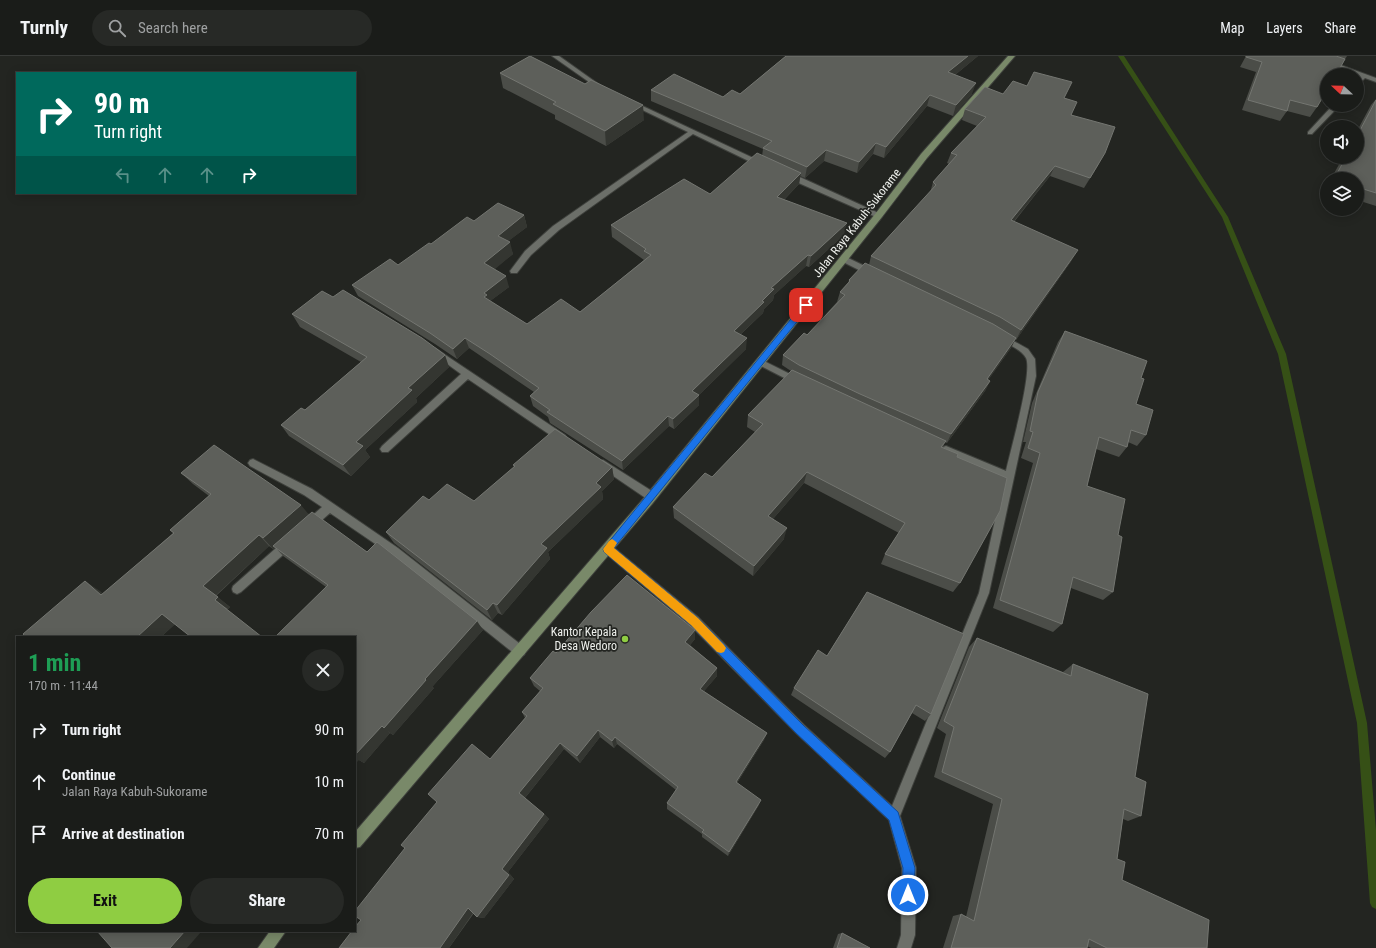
<!DOCTYPE html>
<meta charset="utf-8">
<style>
body{margin:0;font-family:"Roboto Condensed",sans-serif;background:#272926;color:#f1f3f6;height:100vh;display:flex;flex-direction:column;font-size:15px;white-space:nowrap}
*{box-sizing:border-box;margin:0}
p{font-size:13px;color:#9fa1a2}
.icon{flex:none;width:22px;height:22px;fill:none;stroke:currentColor;stroke-width:2;stroke-linecap:round;stroke-linejoin:round}
.map{position:relative;flex:1;overflow:hidden}
.details{position:absolute;left:16px;top:580px;width:340px;height:296px;display:flex;flex-direction:column;background:#1a1c19;border-radius:0px;box-shadow:0 2px 10px #0003,0 0 0 1px #383a38}
.details>*{flex:none}
.guide{position:absolute;left:16px;top:16px;width:340px;height:122px;border-radius:0px;box-shadow:0 2px 10px #0003,0 0 0 1px #383a38;background:#00695c;color:#fff;overflow:hidden}
.needle{width:26px;rotate:292deg}
.controls{position:absolute;left:1320px;top:12px;display:grid;gap:8px}
.controls a{display:grid;place-items:center;width:44px;height:44px;border-radius:50%;background:#1a1c19;box-shadow:0 2px 10px #0003,0 0 0 1px #383a38;font-size:20px}
.pin{position:absolute;display:grid;place-items:center;width:34px;height:34px;color:#fff;margin:-17px;border-radius:8px;box-shadow:0 2px 6px #0006}
.me{position:absolute;width:44px;margin:-22px;rotate:0deg;stroke-linejoin:round;filter:drop-shadow(0 0 3px #0008)}
.turn{display:flex;align-items:center;gap:14px;height:84px;padding:0 12px;font-size:18px}
.turn .icon{width:52px;height:52px;stroke-width:2.5}
.turn b{display:block;font-size:28px;line-height:34px}
.lanes{display:flex;align-items:center;height:38px;padding:0 12px;background:#0003;justify-content:center;gap:20px;direction:ltr}
.lanes .off{opacity:.35}
.round{display:grid;place-items:center;flex:none;width:42px;height:42px;border-radius:21px;background:#272926}
.overview{display:flex;align-items:center;justify-content:space-between;height:68px;padding:0 12px}
h1{font-size:24px;font-weight:700;line-height:30px;color:#1e9e55}
.action{display:flex;gap:8px;margin-top:auto;padding:8px 12px}
.action a{flex:1;height:46px;border-radius:24px;background:#8fcd42;color:#111;font-size:16px;font-weight:700;line-height:46px;text-align:center}
.action a+a{background:#272926;color:#f1f3f6}
ul{padding:0;list-style:none}
li{display:flex;align-items:center;gap:12px;height:52px;padding:0 12px}
li div{flex:1}
li b{display:block;font-size:15px}
li em{font-style:normal}
header{display:flex;align-items:center;gap:24px;box-sizing:border-box;height:56px;padding:0 20px;background:#1a1c19;border-bottom:1px solid #383a38}
header strong{font-size:19px}
nav{display:flex;gap:22px;margin-inline-start:auto;font-size:14px}
.search{width:280px;height:36px;background:#272926;display:flex;align-items:center;gap:10px;box-sizing:border-box;padding:0 14px;border-radius:22px;color:#9fa1a2;font-size:15px}
.map>svg:first-child{display:block}
.lines{fill:none;stroke-linecap:round;stroke-linejoin:round}
.stream{fill:#365016;fill-rule:evenodd}
.minor-casing{stroke:#3e403c;stroke-width:2}
.secondary-casing{stroke:#3e403c;stroke-width:2}
.minor{fill:#6c6f69;fill-rule:evenodd}
.secondary{fill:#798969;fill-rule:evenodd}
.wall{fill:#4b4d48}
.shaded-wall{fill:#343631}
.building{fill:#5d5f5a;stroke:#747671}
.route{fill:#1a73e8;stroke:#114b97}
.slow{fill:#f59e0b}
.poi-dot{fill:#8fcd42;stroke:#232521;stroke-width:1.5}
.labels{text-anchor:middle;dominant-baseline:central;stroke-width:3.5;stroke-linejoin:round;paint-order:stroke}
.street-label{font-size:12px;fill:#eff1ed;stroke:#232521}
.poi-label{font-size:12px;fill:#eff1ed;stroke:#232521;text-anchor:end}
</style>
<header>
<strong>Turnly</strong>
<div class="search"><svg class="icon" aria-label="search" viewBox="0 0 24 24"><circle cx="10" cy="10" r="6"/><path d="M15 15l6 6"/></svg>Search here</div>
<nav><a>Map</a><a>Layers</a><a>Share</a></nav>
</header>
<div class="map">
<svg width="1376" height="892" viewBox="0 0 1376 892">
<rect width="100%" height="100%" fill="#232521"/>
<g class="lines">
<path class="stream" d="M1118,0H1124L1228,161L1286,298L1367,667L1376,774V853L1372,851L1370,847L1357,667L1278,298L1222,161Z"/>
<g class="minor-casing">
<path id="minor" d="M552,0H559L604,32L599,33Z
M1307,0H1316L1376,22V26L1365,22L1357,30V24L1360,20Z
M630,46H634L766,108L765,110H759L693,78L559,174L531,199L517,217H511L510,215L525,195L553,170L688,76L630,48Z
M1333,49H1340L1312,78H1308V76Z
M785,117H791L883,159L879,161H876L785,121Z
M844,200L875,215L876,217L872,220L869,219L841,205L840,203Z
M1001,278L1028,293L1035,303L1036,320L989,537L900,760L916,812L915,879L911,892H897L901,879L902,812L889,764L796,677L690,569L604,496L603,493L604,490L608,488L612,490L698,561L804,669L892,750L979,537L1004,423L943,397L941,394L943,391L946,390L1006,415C1010,396 1033,316 1026,302C1021,293 1007,288 998,283L997,281Z
M435,292L565,379L567,382L565,385H559L468,323L388,396H382L380,393L382,390L461,318L432,297L431,295L432,293Z
M760,303L802,324L804,326L802,328H796L757,308L756,306L757,304Z
M253,403L312,433L398,492L524,591L526,595L524,599L520,600L516,599L390,498L330,457L313,472L309,473L305,472L304,469L305,466L322,451L304,439L250,410L248,407L250,404Z
M603,404L655,437L656,440L655,443L651,444L647,443L600,411L598,408L600,405Z
M288,483L292,485L293,488L292,491L241,536L237,538L233,536L232,533L233,530L284,485Z"/>
</g>
<g class="secondary-casing">
<path id="secondary" d="M1008,0H1015L927,102L882,161L652,448L360,791L355,792V776L644,442L876,157L921,98Z
M270,875H286L274,892H258Z"/>
</g>
<use href="#minor" class="minor"/>
<use href="#secondary" class="secondary"/>
</g>
<path class="wall" d="M786,0H978L955,19L972,38L953,60L927,50L884,102L873,98L857,117L824,105L805,122L800,120L799,128L784,144L844,179L809,211L806,210L774,239L773,244L764,253L763,257L741,278L746,293L699,339V349L674,373L669,370L623,414L550,367L548,361L533,350L530,340L534,336L494,309L469,292L457,303L435,288L358,240L352,229L398,209L431,188L474,165L524,159L527,171L508,185L513,198L494,213L509,231L490,245L527,268L580,256L644,204L612,181L611,169L710,138L762,100L763,93L651,45V34L723,41L740,38Z
M1246,0H1347L1317,51L1310,61L1287,55L1280,65L1242,54L1256,16L1240,11Z
M500,17L644,64L606,90L555,63V59L503,32Z
M1003,38L1064,42L1072,59L1099,108L1084,132L1050,120L1014,166L1072,204L1016,284L1015,283L1011,292L988,324L990,325L985,335L947,387L945,386L943,391L957,401L960,527L953,536L881,508L885,498L899,477L804,427L773,463L784,483L753,520L674,462L673,451L712,421L755,376L747,371L748,359L791,315L782,309L783,299L807,279L837,246L840,236L848,227L849,224L869,209L871,200L930,137L933,126L949,108L947,107L951,97L977,70L962,64L965,53Z
M1376,43V150L1357,144V123H1331L1343,101H1357V75L1371,49Z
M292,258L449,311L416,342L417,346L365,394L370,401L351,420L289,380L281,369L305,354L361,306L300,271Z
M1065,275L1141,322L1136,348L1146,379L1137,390L1128,386L1127,391L1119,401L1096,393L1087,430L1118,479L1113,536L1103,544L1071,532L1062,568L1053,576L993,552L1033,407L1021,402L1026,386H1023L1032,347L1058,286Z
M513,409L612,411L614,423L602,435L603,443L548,496L550,503L502,559L498,557L492,564L394,487L386,476L429,444L474,445L514,411Z
M181,417L309,458L367,496L483,574L432,631L434,632L393,679L390,677L364,707L359,704L326,531L283,500L275,491L273,493L269,490L216,540L230,551L228,553L175,568L161,581L85,525L103,538L173,477L170,474L209,440L193,428Z
M867,536L931,658L925,665L912,657L890,696L885,702L791,639L794,632L827,600Z
M977,582L1063,616L1073,608L1135,721L1141,760L1128,765L1123,763L1117,803L1122,824L1207,892H1091L1087,890V892H943L953,860L961,858L966,861L993,748L934,721L946,678L937,672L969,591Z
M695,583L690,589L717,612V620L704,635L767,677L764,684L737,727L759,749L728,800L702,781V778L667,753V747L676,734L617,688L614,692L600,681L580,707L564,693L525,742L544,758L549,763L508,816L514,823L484,862L477,861L474,857L449,892H339L490,703L525,662L522,656L540,635L534,630L530,622L556,597Z
M842,877L870,892H833L838,878Z"/>
<path class="shaded-wall" d="M968,0H978L945,27L948,16Z
M976,27L972,38L953,60L956,49Z
M930,39L927,50L884,102L886,91Z
M643,49L644,64L606,90L605,75Z
M876,87L873,98L857,117L859,106Z
M826,94L824,105L805,122L807,111Z
M1105,97L1099,108L1084,132Z
M1055,110L1050,120L1006,175L1011,164Z
M801,117L799,128L775,153L777,141Z
M524,159L527,171L501,191L498,180Z
M847,167L844,179L809,211L811,200Z
M510,186L513,198L488,219L484,207Z
M1078,194L1072,204L1016,284L1021,274Z
M808,199L806,210L774,239L773,244L764,253L763,257L733,285L734,275L771,232Z
M506,220L509,231L489,246L484,241V237Z
M465,282L469,292L457,303L453,293Z
M747,282L746,293L699,339V349L674,373L673,363L692,335Z
M1016,282L1011,292L982,333L987,323Z
M445,299L449,311L416,342L417,346L365,394L370,401L351,420L343,409L356,386L408,332Z
M990,325L985,335L947,387L951,378Z
M668,360L669,370L623,414L622,405Z
M612,411L614,423L602,435L603,443L548,496L550,503L502,559L497,549L541,488L596,427Z
M807,416L804,427L766,471L768,460Z
M301,449L310,460L273,490L275,491L273,493L263,482Z
M787,472L784,483L753,520L754,510Z
M259,479L269,490L215,540L203,530Z
M85,525L100,535L116,549L101,539Z
M218,541L230,551L228,553L215,544Z
M493,547L498,557L492,564L487,554Z
M162,558L175,568L161,581H137Z
M477,565L483,574L432,631L434,632L393,679L384,672L425,623Z
M695,574V583L685,595V586Z
M717,612V620L699,641L700,633Z
M382,670L390,677L364,707L359,704L355,708V699Z
M598,674L600,681L580,707L577,700Z
M767,677L764,684L734,731L736,726Z
M615,681L617,688L614,692L612,685Z
M560,687L564,693L524,743L519,737Z
M761,744L759,749L728,800L729,796Z
M544,758L549,763L508,816L514,823L484,862L477,861L502,813Z
M468,852L475,854L449,892H440Z
M185,875H200L201,876L187,892H170Z"/>
<path class="building" d="M530,0L585,28L591,24L643,49L605,75L553,48L556,46L500,17Z
M786,0H968L948,16L976,27L956,49L930,39L886,91L876,87L859,106L826,94L807,111L763,92L772,85L651,34L674,18L723,41L732,34L740,38Z
M1246,0H1336L1345,3L1336,19H1327V34L1317,51L1290,44L1287,55L1248,44L1262,6L1246,1Z
M1034,16L1072,26L1064,42L1077,46L1071,59L1115,71L1105,97L1090,122L1055,110L1011,164L1078,194L1021,274L1000,261L871,200L936,129L933,126L957,99L951,97L986,61L965,53L985,31L1003,38L1013,25L1027,30Z
M1376,44V137L1357,131V123H1334L1346,101H1357V80Z
M757,97L801,117L777,141L847,167L811,200L808,199L771,232L774,233L762,245L764,246L734,275L747,282L692,335L699,339L673,363L668,360L622,405L547,356L550,354L530,340L539,332L490,298L465,282L453,293L430,277L352,229L390,203L398,209L429,187L431,188L467,161L474,165L498,147L524,159L498,180L510,186L484,207L506,220L484,237L487,239L484,241L527,268L561,243L580,256L651,199L644,195L646,193L611,169L684,123L710,138Z
M865,207L993,268L1016,282L987,323L990,325L951,378L860,338L799,309L783,299L804,277L807,279L845,239L840,236L850,225L849,224Z
M343,234L422,282L445,299L408,332L412,334L356,386L363,390L343,409L281,369L301,352L305,354L367,301L292,258L322,235L333,241Z
M1065,275L1147,305L1141,322L1144,323L1136,348L1153,354L1146,379L1131,374L1127,391L1099,381L1087,430L1125,443L1118,479L1122,481L1113,536L1073,521L1062,568L1000,544L1040,397L1028,392L1033,376L1030,375L1038,336Z
M792,314L946,385L941,391L958,398L957,401L1007,422L1000,455L960,527L885,498L905,467L807,416L768,460L787,472L754,510L673,451L705,417L712,421L763,368L748,359Z
M555,373L612,411L596,427L601,431L541,488L547,492L497,549L493,547L487,554L386,476L423,440L429,444L447,428L474,445L515,410L513,409Z
M214,389L301,449L263,482L259,479L203,530L218,541L215,544L262,581H191L162,558L137,581H26L23,578L85,525L101,539L174,477L170,474L211,438L181,417Z
M312,456L367,496L377,486L477,565L425,623L426,624L384,672L382,670L355,699V581H275L328,529L273,490Z
M627,519L695,574L685,586L717,612L700,633L767,677L736,726L761,744L729,796L702,776L704,774L667,747L678,731L615,681L612,685L598,674L577,700L560,687L519,737L544,758L502,813L509,819L477,861L468,852L440,892H339L352,875H355V871L361,864L355,860V855L405,792L401,789L437,746L428,738L472,688L490,703L527,660L522,656L543,632L530,622L553,595L556,597L591,556Z
M867,536L964,578L931,658L916,649L890,696L794,632L818,594L827,600Z
M977,582L1071,620L1073,608L1148,638L1135,721L1146,726L1141,760L1124,753L1117,803L1125,806L1122,824L1209,864L1207,892H1107L1089,883L1087,892H951L961,858L974,865L1002,743L942,716L954,671L944,665Z
M97,875H185L170,892H112Z
M842,877L870,892H837Z"/>
<path class="route" d="M806,246L810,249L809,251L614,492L698,562L803,669L898,756L915,812L914,839L913,843L908,845L904,843L902,839L903,812L889,764L796,677L691,569L604,496L603,493L804,247Z"/>
<path class="slow" d="M612,483L615,485L617,487L614,492L698,562L724,589L726,592L724,596L721,597L717,596L691,569L604,496L603,493L609,485Z"/>
<circle class="poi-dot" cx="625" cy="583" r="4"/>
<g class="labels">
<g class="street-label">
<text transform="translate(857 167) rotate(-52)">Jalan Raya Kabuh-Sukorame</text>
</g>
<g class="poi-label">
<text x="617" y="576">Kantor Kepala<tspan x="617" dy="14">Desa Wedoro</tspan></text>
</g>
</g>
</svg>
<div class="controls">
<a><svg class="needle" viewBox="-14 -14 28 28"><path d="M0-13l5 13h-10z" fill="#e53935"/><path d="M0 13l5-13h-10z" fill="#9fa1a2"/></svg></a>
<a><svg class="icon" aria-label="sound" viewBox="0 0 24 24"><path d="M4 9h4l5-4v14l-5-4H4zM17 9q2 3 0 6"/></svg></a>
<a><svg class="icon" aria-label="layers" viewBox="0 0 24 24"><path d="M12 4l9 5-9 5-9-5zM3 14l9 5 9-5"/></svg></a>
</div>
<div class="pin" style="left:806px;top:249px;background:#d93025"><svg class="icon" aria-label="arrive" viewBox="0 0 24 24"><path d="M6 21V4h12l-3 4 3 4H6"/></svg></div>
<svg class="me" style="left:908px;top:839px" viewBox="-20 -20 40 40"><circle r="17" fill="#1a73e8" stroke="#fff" stroke-width="3"/><path d="M0-11L8 9 0 5-8 9z" fill="#fff"/></svg>
<div class="guide">
<div class="turn"><svg class="icon" aria-label="right" viewBox="0 0 24 24"><path d="M7 20v-9h11M14 6l5 5-5 5"/></svg><div><b>90 m</b>Turn right</div></div>
<div class="lanes"><svg class="icon off" aria-label="left" viewBox="0 0 24 24"><path d="M17 20v-9H6M10 6l-5 5 5 5"/></svg><svg class="icon off" aria-label="ahead" viewBox="0 0 24 24"><path d="M12 20V5M6 11l6-6 6 6"/></svg><svg class="icon off" aria-label="ahead" viewBox="0 0 24 24"><path d="M12 20V5M6 11l6-6 6 6"/></svg><svg class="icon" aria-label="right" viewBox="0 0 24 24"><path d="M7 20v-9h11M14 6l5 5-5 5"/></svg></div>
</div>
<section class="details">
<div class="overview"><div><h1>1 min</h1><p>170 m · 11:44</p></div><a class="round"><svg class="icon" aria-label="close" viewBox="0 0 24 24"><path d="M6 6l12 12M18 6L6 18"/></svg></a></div>
<ul>
<li><svg class="icon" aria-label="right" viewBox="0 0 24 24"><path d="M7 20v-9h11M14 6l5 5-5 5"/></svg><div><b>Turn right</b></div><em>90 m</em></li>
<li><svg class="icon" aria-label="ahead" viewBox="0 0 24 24"><path d="M12 20V5M6 11l6-6 6 6"/></svg><div><b>Continue</b><p>Jalan Raya Kabuh-Sukorame</p></div><em>10 m</em></li>
<li><svg class="icon" aria-label="arrive" viewBox="0 0 24 24"><path d="M6 21V4h12l-3 4 3 4H6"/></svg><div><b>Arrive at destination</b></div><em>70 m</em></li>
</ul>
<div class="action"><a>Exit</a><a>Share</a></div>
</section>
</div>
